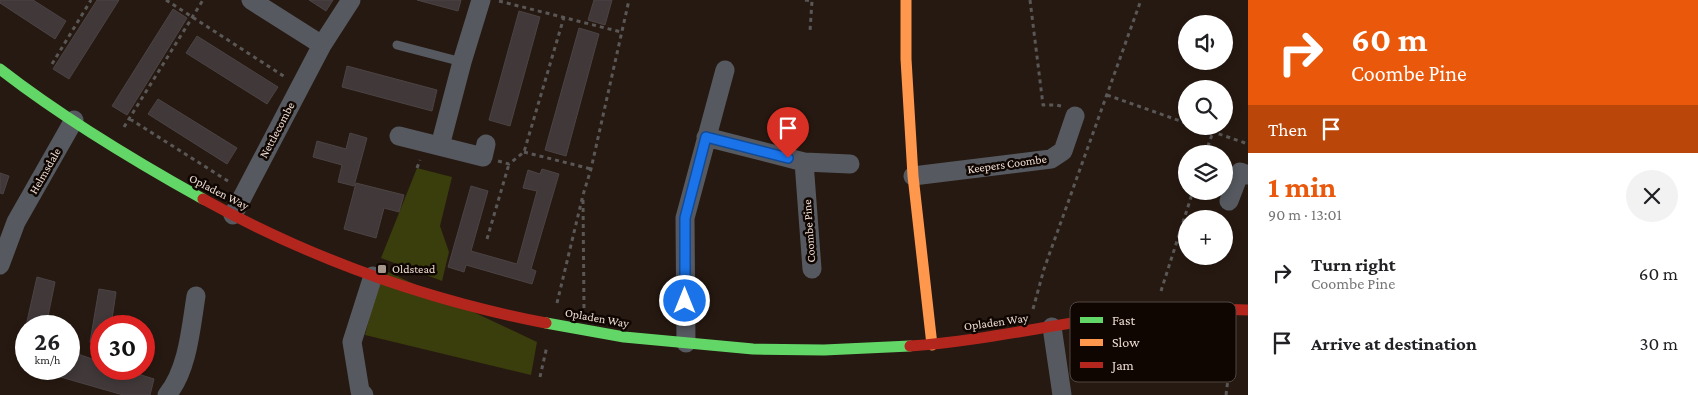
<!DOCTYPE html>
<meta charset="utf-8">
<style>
body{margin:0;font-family:"Crimson Pro",serif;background:#f2f2f2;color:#202124;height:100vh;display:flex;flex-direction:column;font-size:19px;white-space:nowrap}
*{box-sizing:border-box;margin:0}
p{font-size:16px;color:#757577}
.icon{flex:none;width:28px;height:28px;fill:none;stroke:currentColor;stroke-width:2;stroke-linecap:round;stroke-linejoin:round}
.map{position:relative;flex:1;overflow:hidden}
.sheet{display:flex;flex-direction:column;background:#fff;width:450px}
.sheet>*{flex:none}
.hud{background:#ea580c;color:#fff;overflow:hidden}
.buttons{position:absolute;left:1178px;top:15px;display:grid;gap:10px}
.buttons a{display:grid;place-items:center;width:55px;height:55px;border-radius:50%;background:#fff;box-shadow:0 2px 8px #0003;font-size:25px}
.speed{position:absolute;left:15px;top:315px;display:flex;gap:10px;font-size:25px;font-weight:700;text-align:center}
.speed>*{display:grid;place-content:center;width:65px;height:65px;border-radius:50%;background:#fff;box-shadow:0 2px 8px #0003;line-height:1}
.speed small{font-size:12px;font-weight:400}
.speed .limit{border:8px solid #d22;background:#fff;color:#111}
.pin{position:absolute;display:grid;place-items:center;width:42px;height:42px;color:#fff;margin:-51px -21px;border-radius:50% 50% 50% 0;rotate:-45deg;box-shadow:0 0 5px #0007}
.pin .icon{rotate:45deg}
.me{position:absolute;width:55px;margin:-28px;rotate:0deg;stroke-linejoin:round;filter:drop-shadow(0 0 4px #0008)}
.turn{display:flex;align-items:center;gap:18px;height:105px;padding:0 20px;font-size:22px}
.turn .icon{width:65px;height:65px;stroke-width:2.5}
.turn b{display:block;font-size:35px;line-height:42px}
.then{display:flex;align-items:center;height:48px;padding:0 20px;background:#0003;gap:10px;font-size:19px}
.round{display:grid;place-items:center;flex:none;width:52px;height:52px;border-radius:26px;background:#f2f2f2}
.summary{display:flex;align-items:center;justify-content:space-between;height:85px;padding:0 20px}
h1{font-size:30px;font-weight:700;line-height:38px;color:#ea580c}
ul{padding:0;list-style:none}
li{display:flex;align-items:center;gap:15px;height:70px;padding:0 20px}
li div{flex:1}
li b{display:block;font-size:19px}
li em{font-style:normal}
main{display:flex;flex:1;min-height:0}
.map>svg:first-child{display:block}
.green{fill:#3a3d0c}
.building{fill:#403839;stroke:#4c4344}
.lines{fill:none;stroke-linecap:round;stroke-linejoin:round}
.path{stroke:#5a5757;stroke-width:3;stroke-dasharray:4 4;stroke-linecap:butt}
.lane{stroke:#565a60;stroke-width:9}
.street{stroke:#565a60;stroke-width:19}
.fast{stroke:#63d668;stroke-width:11}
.slow{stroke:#ff974d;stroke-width:11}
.jam{stroke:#b3261e;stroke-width:11}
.route-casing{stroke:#114b97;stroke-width:12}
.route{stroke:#1a73e8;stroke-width:9}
.poi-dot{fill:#a7988e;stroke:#0f0602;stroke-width:2}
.labels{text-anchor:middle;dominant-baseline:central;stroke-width:5;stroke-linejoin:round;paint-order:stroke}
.street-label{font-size:12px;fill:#eddcd2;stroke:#0f0602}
.poi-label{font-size:12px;fill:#eddcd2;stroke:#0f0602;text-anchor:start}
.key{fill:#0f0602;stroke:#524640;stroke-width:1}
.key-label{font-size:14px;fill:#eddcd2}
</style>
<main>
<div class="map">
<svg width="1248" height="395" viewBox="0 0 1248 395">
<rect width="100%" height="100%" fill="#261911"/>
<path class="green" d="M417,168L452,177L440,226L449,252L442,281L381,258Z
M382,269L537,342L531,375L365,335Z"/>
<path class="building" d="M0,0H33L66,21L55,39L0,3Z
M97,0H119L69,79L53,69Z
M309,0H333L326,11Z
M417,0H461L458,11Z
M594,0H612L605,25L588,20Z
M173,9L187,18L127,115L112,106Z
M519,11L540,17L510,126L489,120Z
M579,28L599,34L566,156L545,150Z
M197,36L278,87L267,104L186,53Z
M347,66L437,90L432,111L342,87Z
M158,99L237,148L227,164L148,114Z
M350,133L367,138L354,186L338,182L342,165L313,157L317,141L346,149Z
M542,169L559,174L531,269L536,271L532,284L466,265L464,272L448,267L471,186L488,191L471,251L517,264L537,191L523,188L528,170L540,174Z
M0,173L9,176L3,194L0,193Z
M356,183L404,195L399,212L384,208L376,238L344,229Z
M37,277L55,282L46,326H26V340L23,339Z
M99,289L116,292L111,326H101V344L90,342Z
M69,351L101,362V369H122L154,379L150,395H123L33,369H69Z"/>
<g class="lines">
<path class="path" d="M166,0L285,77
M805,0L812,1L810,31
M1030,0L1043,105H1056L1061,106
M499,1L621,32
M52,64L91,0
M1107,95L1186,123
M130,119L231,183
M1196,126L1248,144
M124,127L203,0
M524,152L591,169
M1205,154L1213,132
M498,161L509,164L524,152L564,17
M417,168L420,160
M583,200L584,309
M487,239L509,164
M1161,291L1193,191
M557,303L583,195L591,169L629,0
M1033,309L1044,269L1141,0
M540,377L547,346
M1226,395L1234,331"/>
<path class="lane" d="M397,45L462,62"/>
<path class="street" d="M251,0L322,45
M399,136L483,157L486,144
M706,137L804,162L850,164
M440,146L462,62L481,0
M804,162L812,269
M913,176L1051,159L1063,151L1075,116
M1229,201L1240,172L1248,175
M233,215L322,45L351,0
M0,265L16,222L74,120
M1052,327L1062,395
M686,343L685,218L725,70
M167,395C188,370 191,327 196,296
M364,395L360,391L352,342L373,276"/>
<path class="fast" d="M0,69C63,118 133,160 203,199
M546,323L624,337L753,349L824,350L910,346"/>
<path class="slow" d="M906,0V59L913,176L932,345"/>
<path class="jam" d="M203,199C310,258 426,300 546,323
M910,346C997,340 1081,317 1168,311C1195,309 1221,309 1248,310"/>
</g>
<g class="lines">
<g class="route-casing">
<path id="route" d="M685,301V218L706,137L788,158"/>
</g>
<use href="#route" class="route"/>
</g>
<rect class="poi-dot" x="377" y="264" width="10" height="10" rx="2.5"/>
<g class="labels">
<g class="street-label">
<text transform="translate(277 130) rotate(-62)">Nettlecombe</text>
<text transform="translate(1007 164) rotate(-8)">Keepers Coombe</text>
<text transform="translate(45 171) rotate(-60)">Helmsdale</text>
<text transform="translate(219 192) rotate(27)">Opladen Way</text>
<text transform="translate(809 231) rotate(-94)">Coombe Pine</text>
<text transform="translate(597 318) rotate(10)">Opladen Way</text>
<text transform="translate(996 322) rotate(-8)">Opladen Way</text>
</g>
<g class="poi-label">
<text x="392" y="269">Oldstead</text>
</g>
</g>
<rect x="1070" y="302" width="166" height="80" rx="8" class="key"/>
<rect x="1080" y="317" width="23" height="6" fill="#63d668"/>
<rect x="1080" y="339" width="23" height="7" fill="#ff974d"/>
<rect x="1080" y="362" width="23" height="6" fill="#b3261e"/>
<g class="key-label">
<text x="1112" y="325">Fast</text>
<text x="1112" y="347">Slow</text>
<text x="1112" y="370">Jam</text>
</g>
</svg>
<div class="buttons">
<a><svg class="icon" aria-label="sound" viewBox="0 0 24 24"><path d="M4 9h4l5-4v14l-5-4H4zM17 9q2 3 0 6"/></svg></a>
<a><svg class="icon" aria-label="search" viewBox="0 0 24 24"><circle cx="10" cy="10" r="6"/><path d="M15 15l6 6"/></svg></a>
<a><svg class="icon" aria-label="layers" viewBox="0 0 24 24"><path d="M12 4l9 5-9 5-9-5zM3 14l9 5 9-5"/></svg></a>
<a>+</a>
</div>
<div class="speed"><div>26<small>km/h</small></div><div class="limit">30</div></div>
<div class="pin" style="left:788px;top:158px;background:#d93025"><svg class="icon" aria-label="arrive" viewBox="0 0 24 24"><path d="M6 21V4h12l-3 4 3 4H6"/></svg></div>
<svg class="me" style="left:685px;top:301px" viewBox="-20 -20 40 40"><circle r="17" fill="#1a73e8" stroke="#fff" stroke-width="3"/><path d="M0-11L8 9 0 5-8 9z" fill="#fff"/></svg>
</div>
<section class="sheet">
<div class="hud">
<div class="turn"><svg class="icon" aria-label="right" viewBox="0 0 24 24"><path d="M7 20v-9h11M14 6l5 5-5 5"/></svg><div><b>60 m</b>Coombe Pine</div></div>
<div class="then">Then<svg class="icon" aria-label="arrive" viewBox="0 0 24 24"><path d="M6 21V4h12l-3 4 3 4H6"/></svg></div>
</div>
<div class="summary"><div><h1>1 min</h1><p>90 m · 13:01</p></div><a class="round"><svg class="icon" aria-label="close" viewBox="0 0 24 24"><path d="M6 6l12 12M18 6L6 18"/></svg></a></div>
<ul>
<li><svg class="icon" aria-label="right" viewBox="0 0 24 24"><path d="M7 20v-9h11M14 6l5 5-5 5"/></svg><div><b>Turn right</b><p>Coombe Pine</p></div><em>60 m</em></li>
<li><svg class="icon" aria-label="arrive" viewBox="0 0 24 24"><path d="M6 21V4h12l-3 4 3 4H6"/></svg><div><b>Arrive at destination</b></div><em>30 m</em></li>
</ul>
</section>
</main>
